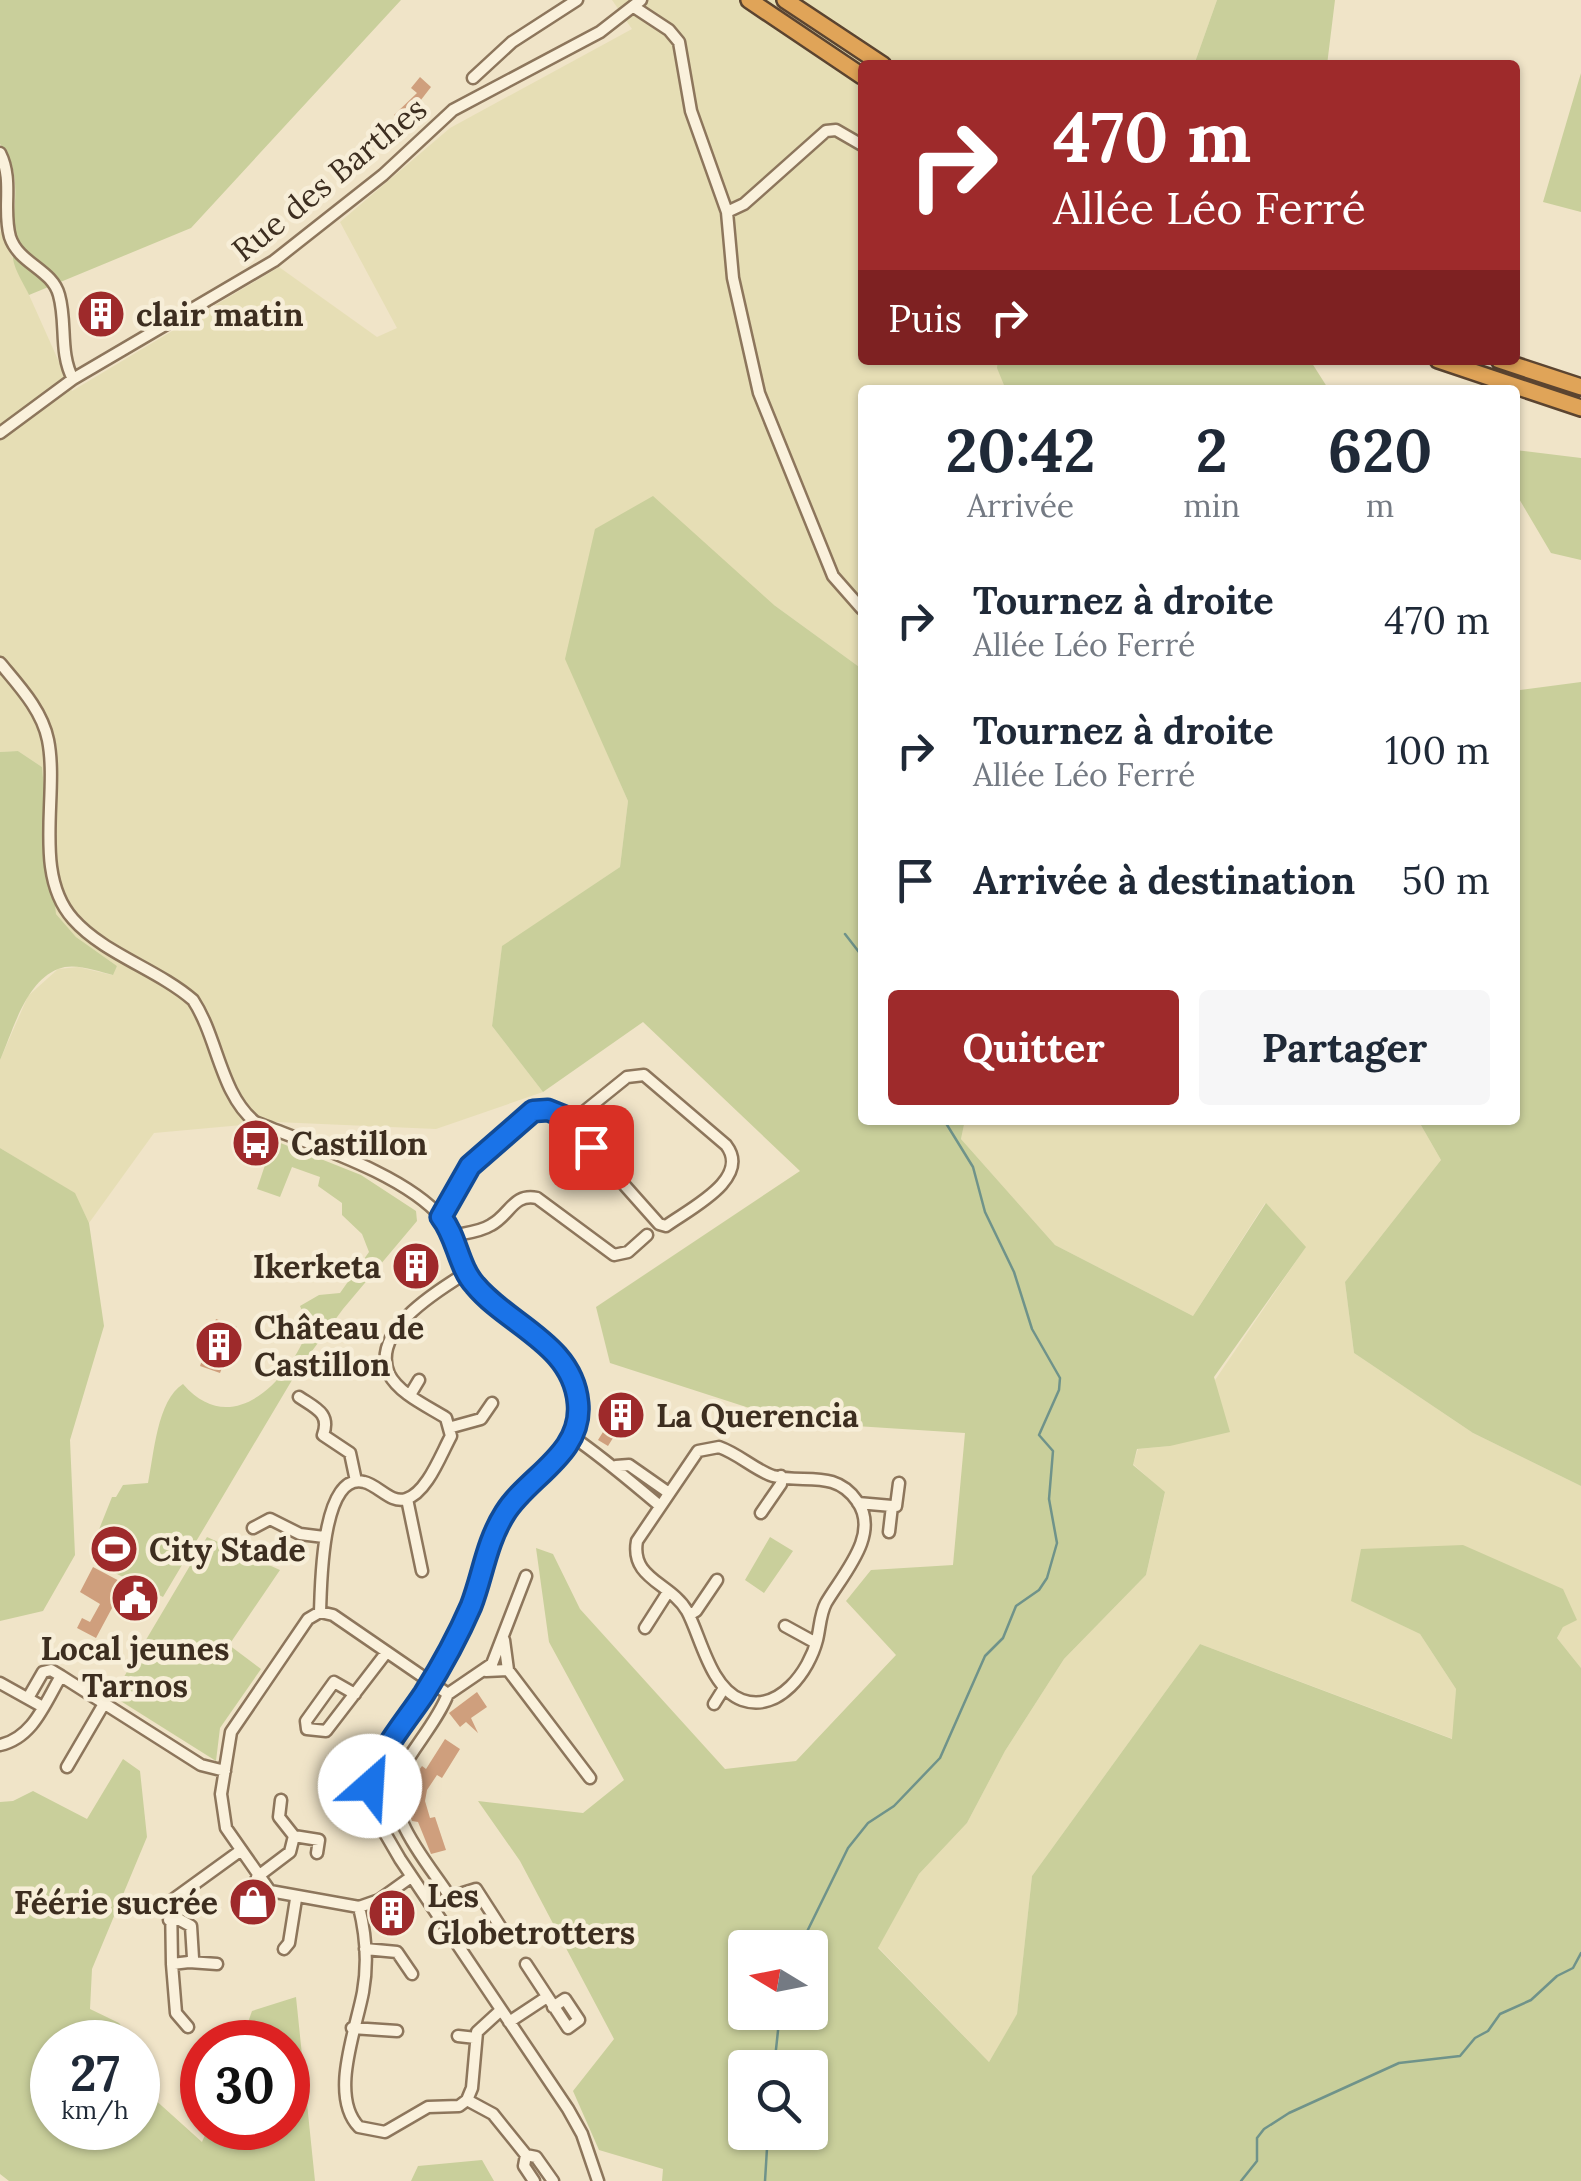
<!DOCTYPE html>
<html lang="fr">
<meta charset="utf-8">
<style>
body{margin:0;font-family:Lora,serif;background:#f6f6f7;color:#1f2937;height:100vh;display:flex;flex-direction:column;font-size:38px;white-space:nowrap}
*{box-sizing:border-box;margin:0}
p{font-size:32px;color:#747a83}
.icon{flex:none;width:55px;height:55px;fill:none;stroke:currentColor;stroke-width:2;stroke-linecap:round;stroke-linejoin:round}
.map{position:relative;flex:1;overflow:hidden}
.panel{position:absolute;left:858px;top:385px;width:662px;height:740px;display:flex;flex-direction:column;background:#fff;border-radius:10px;box-shadow:0 2px 8px #0004}
.panel>*{flex:none}
.guide{position:absolute;left:858px;top:60px;width:662px;height:305px;border-radius:10px;box-shadow:0 2px 8px #0004;background:#9e2a2b;color:#fff;overflow:hidden}
.needle{width:65px;rotate:280deg}
.tools{position:absolute;left:728px;top:1930px;display:grid;gap:20px}
.tools a{display:grid;place-items:center;width:100px;height:100px;border-radius:10px;background:#fff;box-shadow:0 2px 8px #0004;font-size:50px}
.speed{position:absolute;left:30px;top:2020px;display:flex;gap:20px;font-size:50px;font-weight:700;text-align:center}
.speed>*{display:grid;place-content:center;width:130px;height:130px;border-radius:50%;background:#fff;box-shadow:0 2px 8px #0004;line-height:1}
.speed small{font-size:25px;font-weight:400}
.speed .limit{border:15px solid #d22;background:#fff;color:#111}
.pin{position:absolute;display:grid;place-items:center;width:85px;height:85px;color:#fff;margin:-42px;border-radius:20px;box-shadow:0 5px 15px #0006}
.me{position:absolute;width:110px;margin:-55px;rotate:26deg;stroke-linejoin:round;filter:drop-shadow(0 0 8px #0008)}
.turn{display:flex;align-items:center;gap:35px;height:210px;padding:0 30px;font-size:45px}
.turn .icon{width:130px;height:130px;stroke-width:2.5}
.turn b{display:block;font-size:70px;line-height:85px}
.then{display:flex;align-items:center;height:95px;padding:0 30px;background:#0003;gap:20px;font-size:38px}
.eta{display:flex;justify-content:space-evenly;align-items:center;height:170px;text-align:center}
.eta b{font-size:60px;font-weight:700;line-height:70px}
.button{display:flex;gap:20px;margin-top:auto;padding:20px 30px}
.button a{flex:1;height:115px;border-radius:10px;background:#9e2a2b;color:#fff;font-size:40px;font-weight:700;line-height:115px;text-align:center}
.button a+a{background:#f6f6f7;color:#1f2937}
ul{padding:0;list-style:none}
li{display:flex;align-items:center;gap:30px;height:130px;padding:0 30px}
li div{flex:1}
li b{display:block;font-size:38px}
li em{font-style:normal}
.map>svg:first-child{display:block}
.farmland{fill:#e6deb5}
.green{fill:#c9cf9b;fill-rule:evenodd}
.lines{fill:none;stroke-linecap:round;stroke-linejoin:round}
.stream{stroke:#6f938a;stroke-width:2.5}
.building{fill:#cf9f7d}
.minor-casing{stroke:#8d765c;stroke-width:15}
.highway-casing{stroke:#5b4430;stroke-width:20}
.minor{stroke:#faf1dc;stroke-width:10}
.highway{stroke:#e0a458;stroke-width:15}
.route-casing{stroke:#114b97;stroke-width:25}
.route{stroke:#1a73e8;stroke-width:18}
.labels{text-anchor:middle;dominant-baseline:central;stroke-width:9;stroke-linejoin:round;paint-order:stroke}
.street-label{font-size:32px;fill:#3d2e20;stroke:#f7eed8}
.poi-label{font-size:32px;font-weight:bold;fill:#3d2e20;stroke:#f7eed8;text-anchor:start}
</style>
<div class="map">
<svg width="1581" height="2181" viewBox="0 0 1581 2181">
<rect width="100%" height="100%" fill="#f0e4c8"/>
<path class="farmland" d="M612,0H1217L1194,65H862V360H998L1006,390H862V669L774,605L566,659L628,801L620,867L502,947L492,1026L543,1092L436,1129L276,1122L154,1133L89,1223L74,1193L0,1148V1060L28,996L58,969L78,967L112,975L117,966L76,937L56,914L42,767L18,751L0,752V230L72,391L279,267L377,337L397,328L340,222L450,128L632,29Z
M965,1120H1418L1441,1160L1345,1282L1354,1353L1473,1433L1581,1486V1668L1557,1638L1563,1627L1351,1600L1420,1634L1456,1689L1453,1739L1200,1644L1032,1876L1017,2015L989,2062L878,1947L919,1874L967,1823L1005,1751L1064,1659L1146,1575L1165,1493L1133,1464L1138,1449L1170,1446L1305,1248L1265,1203L1193,1316L1055,1245L961,1139Z"/>
<path class="green" d="M0,0H401L191,228L29,295C24,284 15,271 13,259C8,222 28,175 0,144Z
M1217,0H1335L1327,65H1194Z
M1581,73V212L1543,202Z
M998,360H1310L1329,390H1006L997,368Z
M1515,450L1581,458V560L1551,553L1515,492Z
M653,496L774,605L862,669V1120H965L961,1139L1055,1245L1193,1316L1266,1203L1306,1247L1214,1377L1230,1432L1170,1446L1137,1449L1133,1465L1165,1492L1146,1575L1064,1659L1005,1751L967,1823L919,1874L878,1948L989,2062L1017,2014L1032,1876L1200,1644L1452,1739L1456,1689L1420,1634L1351,1601L1361,1549L1463,1545L1563,1589L1577,1620L1563,1627L1557,1638L1581,1668V2181H662L663,2169L599,2150L573,2091L614,2039L520,1861L478,1801L583,1813L624,1780L549,1642L536,1548L553,1554L580,1609L725,1769L796,1761L896,1655L846,1601L871,1570L953,1565L965,1433L793,1422L610,1363L596,1307L800,1171L643,1022L543,1092L492,1026L502,946L620,867L628,801L565,659L595,529ZM745,1948H810V2012H745ZM745,2068H810V2132H745Z
M1581,682V1486L1473,1433L1354,1353L1345,1282L1441,1160L1418,1120H1515V683L1520,690Z
M18,751L42,767L56,914L76,937L117,966L113,975C97,971 74,962 58,969C25,982 13,1031 0,1060V752Z
M268,1138L361,1175L416,1211L417,1221L343,1309L298,1370L163,1597L115,1573L116,1566L90,1552L112,1497H116L123,1485L148,1483C154,1455 157,1400 183,1384C233,1442 291,1378 309,1327L300,1306L319,1295L340,1293L369,1252L362,1234L342,1215V1203L318,1186L320,1177L292,1167L280,1197L257,1189L268,1156L263,1142Z
M0,1148L75,1193L89,1223L104,1326L70,1440L75,1555L43,1611L0,1621Z
M207,1537L280,1570L229,1645L261,1669L220,1728L216,1761L119,1700L115,1692Z
M770,1537L793,1551L764,1593L745,1580Z
M123,1759L140,1771L147,1837L92,1969L90,2009L119,2023L135,2042H52V2128H138V2058L142,2088L202,2142L208,2128H288V2042H241L252,2011L296,1997L315,2181H9L0,2174V1802L13,1801L33,1791L87,1819Z
M482,2160L494,2181H411L418,2166Z"/>
<g class="lines">
<path class="stream" d="M845,934L862,956
M799,1948L848,1848L868,1823L894,1806L940,1758L985,1656L1003,1638L1016,1606L1039,1590L1047,1578L1057,1543L1049,1499L1053,1451L1039,1435L1059,1390L1060,1378L1032,1329L1014,1272L985,1212L973,1167L944,1120
M774,2068L780,2012
M765,2181L768,2132
M1241,2181L1257,2161V2138L1264,2129L1289,2113L1399,2063L1460,2056L1475,2038L1488,2031L1500,2014L1531,2000L1557,1976L1573,1968L1581,1953"/>
</g>
<path class="building" d="M420,77L431,87L403,123L394,115L417,93L411,88Z
M216,1319L237,1327L231,1344L239,1352L228,1353L220,1373L200,1366Z
M621,1403L631,1409L608,1446L598,1440Z
M93,1567L159,1602L153,1612L119,1595L96,1638L77,1628L82,1618L90,1622L100,1604L80,1592Z
M477,1692L487,1707L471,1718L478,1733L466,1722L460,1727L449,1713Z
M445,1739L460,1749L442,1778L437,1775L427,1790L425,1801L430,1818L435,1817L446,1850L431,1854L418,1822L412,1821L406,1803L414,1800L417,1789L409,1784L412,1780L422,1766L426,1769Z"/>
<g class="lines">
<g class="minor-casing">
<path id="minor" d="M634,7L669,30L679,42L691,111L727,212L733,278L759,393L833,576L862,609
M473,78L512,42L577,0
M0,153C14,181 2,209 10,237C19,264 52,269 59,295C67,323 59,353 73,379
M727,212L744,204L826,131L836,130L862,145
M0,433L73,379L274,261L383,175L453,110L600,32L641,0
M0,663C19,686 42,710 48,740C59,795 32,873 73,919C104,954 157,969 193,1000C218,1038 220,1093 255,1122C311,1145 404,1173 443,1219C461,1241 460,1272 481,1292C516,1325 573,1348 578,1403C583,1454 529,1475 505,1512C487,1541 483,1573 471,1604C460,1634 442,1664 426,1691C403,1729 372,1758 368,1804L400,1859L568,2109L582,2134L598,2181
M441,1217L470,1166L540,1108L563,1116L659,1224L666,1226C689,1209 752,1179 726,1145L644,1075L627,1077L570,1123
M452,1236C465,1233 480,1232 491,1225C510,1215 513,1193 537,1198L614,1255L628,1252L647,1235
M410,1395L419,1380
M299,1397C315,1408 331,1413 323,1435L350,1453L356,1481
M452,1427L481,1419L492,1403
M573,1437C605,1459 630,1481 660,1506
M719,1447C739,1454 755,1470 773,1476C804,1484 835,1469 857,1501C881,1534 843,1574 826,1603C820,1614 820,1628 817,1640C809,1671 779,1713 742,1700C710,1688 701,1637 687,1611C671,1583 630,1579 637,1541L698,1451Z
M616,1466L629,1465L669,1493
M407,1499L422,1571
M858,1503L892,1506L889,1532
M892,1506H896L899,1483
M761,1513L781,1484V1476
M253,1528L270,1519L300,1534L324,1537
M320,1612C321,1588 321,1471 364,1482C378,1485 391,1504 406,1499C427,1493 441,1454 451,1436L446,1418C429,1407 399,1394 389,1374C370,1331 437,1291 466,1273
M689,1615L696,1611L717,1580
M785,1626L816,1643
M645,1628L668,1592
M508,1670L590,1778
M486,1671L508,1670L504,1640
M61,1676L201,1765L225,1771
M0,1683L43,1707
M355,1694L334,1682L306,1721L307,1729L326,1731L386,1653
M448,1694C437,1722 414,1746 400,1773C380,1812 430,1865 450,1897
M448,1694L492,1664L526,1576
M714,1704L724,1688
M0,1745C33,1738 45,1703 61,1676L51,1670L43,1672L28,1698
M67,1767L105,1702
M281,1800L279,1817L294,1836L319,1840L317,1853
M257,1877L290,1852L294,1836
M411,1877L379,1900L359,1907L270,1891L226,1828L221,1794L231,1732L308,1619L320,1612L333,1615L448,1694
M359,1907C366,1935 368,1964 363,1992C356,2030 329,2096 359,2127L385,2132L428,2107L459,2106L467,2100L472,2088L477,2032L501,2010
M433,1908L450,1897L476,1889L505,1934
M169,1920H180L191,1926L193,1958L189,1962L172,1964L171,1901L240,1851
M284,1949L289,1943L296,1899
M365,1949L397,1952L412,1974
M189,1962L217,1964
M172,1964L176,2013L188,2027
M526,1964L568,2028L579,2020L565,1999L553,2007
M509,2022L547,1997
M352,2028L397,2031
M458,2036L476,2038
M467,2100L493,2114L526,2155L536,2157L553,2181
M526,2155L524,2166L534,2181"/>
</g>
<g class="highway-casing">
<path id="highway" d="M749,0L862,76
M785,0L883,65
M1438,360L1581,408
M1499,360L1581,387"/>
</g>
<use href="#minor" class="minor"/>
<use href="#highway" class="highway"/>
</g>
<g class="lines">
<g class="route-casing">
<path id="route" d="M370,1786C379,1751 404,1724 424,1694C441,1667 458,1636 471,1606C483,1575 486,1543 505,1513C528,1476 583,1454 578,1403C573,1344 508,1325 475,1285C458,1266 457,1237 441,1217L470,1166L533,1111L548,1110L563,1116L591,1147"/>
</g>
<use href="#route" class="route"/>
</g>
<defs>
<g id="building-disc" transform="scale(2.5)"><circle r="9.5" fill="#9e2a2b" stroke="#f7eed8"/><path d="M-4-6H4V6H1V3H-1V6H-4ZM-2.5-4.3h1.7v1.8h-1.7ZM.8-4.3h1.7v1.8H.8ZM-2.5-1h1.7V.8h-1.7ZM.8-1h1.7V.8H.8Z" fill="#fff"/></g>
<g id="bus-disc" transform="scale(2.5)"><circle r="9.5" fill="#9e2a2b" stroke="#f7eed8"/><path d="M-5-6H5V4H4V6H2V4H-2V6H-4V4H-5ZM-3.5-4V0h7V-4ZM-3.5 1.2v1.5H-2V1.2ZM2 1.2v1.5H3.5V1.2Z" fill="#fff"/></g>
<g id="stadium-disc" transform="scale(2.5)"><circle r="9.5" fill="#9e2a2b" stroke="#f7eed8"/><path d="M0-5a6.5 5 0 1 0 0 10a6.5 5 0 1 0 0-10ZM-3.5-1.8h7v3.6h-7Z" fill="#fff"/></g>
<g id="civic-disc" transform="scale(2.5)"><circle r="9.5" fill="#9e2a2b" stroke="#f7eed8"/><path d="M-.6-6.5H3V-4.5H.6V-3L4-1V1h2V6H-6V1h2V-1L-.6-3ZM-1.2 2.5V6h2.4V2.5Z" fill="#fff"/></g>
<g id="shop-disc" transform="scale(2.5)"><circle r="9.5" fill="#9e2a2b" stroke="#f7eed8"/><path d="M-5-2.5h2.3a2.7 3.5 0 0 1 5.4 0H5L5.5 6h-11ZM-1.5-2.5h3a1.5 2.3 0 0 0-3 0Z" fill="#fff"/></g>
</defs>
<g fill-rule="evenodd">
<use href="#building-disc" x="101" y="314"/>
<use href="#bus-disc" x="256" y="1143"/>
<use href="#building-disc" x="416" y="1266"/>
<use href="#building-disc" x="219" y="1345"/>
<use href="#building-disc" x="621" y="1415"/>
<use href="#stadium-disc" x="114" y="1549"/>
<use href="#civic-disc" x="135" y="1598"/>
<use href="#shop-disc" x="253" y="1902"/>
<use href="#building-disc" x="392" y="1913"/>
</g>
<g class="labels">
<g class="street-label">
<text transform="translate(329 179) rotate(-39)">Rue des Barthes</text>
</g>
<g class="poi-label">
<text x="136" y="314">clair matin</text>
<text x="291" y="1143">Castillon</text>
<text x="381" y="1266" text-anchor="end">Ikerketa</text>
<text x="254" y="1327">Château de<tspan x="254" dy="37">Castillon</tspan></text>
<text x="656" y="1415">La Querencia</text>
<text x="149" y="1549">City Stade</text>
<text x="135" y="1648" text-anchor="middle">Local jeunes<tspan x="135" dy="37">Tarnos</tspan></text>
<text x="427" y="1895">Les<tspan x="427" dy="37">Globetrotters</tspan></text>
<text x="218" y="1902" text-anchor="end">Féérie sucrée</text>
</g>
</g>
</svg>
<div class="tools">
<a><svg class="needle" viewBox="-14 -14 28 28"><path d="M0-13l5 13h-10z" fill="#e53935"/><path d="M0 13l5-13h-10z" fill="#747a83"/></svg></a>
<a><svg class="icon" aria-label="search" viewBox="0 0 24 24"><circle cx="10" cy="10" r="6"/><path d="M15 15l6 6"/></svg></a>
</div>
<div class="speed"><div>27<small>km/h</small></div><div class="limit">30</div></div>
<div class="pin" style="left:591px;top:1147px;background:#d93025"><svg class="icon" aria-label="arrive" viewBox="0 0 24 24"><path d="M6 21V4h12l-3 4 3 4H6"/></svg></div>
<svg class="me" style="left:370px;top:1786px" viewBox="-20 -20 40 40"><circle r="19" fill="#fff"/><path d="M0-13L10 11 0 6-10 11z" fill="#1a73e8"/></svg>
<div class="guide">
<div class="turn"><svg class="icon" aria-label="right" viewBox="0 0 24 24"><path d="M7 20v-9h11M14 6l5 5-5 5"/></svg><div><b>470 m</b>Allée Léo Ferré</div></div>
<div class="then">Puis<svg class="icon" aria-label="right" viewBox="0 0 24 24"><path d="M7 20v-9h11M14 6l5 5-5 5"/></svg></div>
</div>
<section class="panel">
<div class="eta">
<div><b>20:42</b><p>Arrivée</p></div>
<div><b>2</b><p>min</p></div>
<div><b>620</b><p>m</p></div>
</div>
<ul>
<li><svg class="icon" aria-label="right" viewBox="0 0 24 24"><path d="M7 20v-9h11M14 6l5 5-5 5"/></svg><div><b>Tournez à droite</b><p>Allée Léo Ferré</p></div><em>470 m</em></li>
<li><svg class="icon" aria-label="right" viewBox="0 0 24 24"><path d="M7 20v-9h11M14 6l5 5-5 5"/></svg><div><b>Tournez à droite</b><p>Allée Léo Ferré</p></div><em>100 m</em></li>
<li><svg class="icon" aria-label="arrive" viewBox="0 0 24 24"><path d="M6 21V4h12l-3 4 3 4H6"/></svg><div><b>Arrivée à destination</b></div><em>50 m</em></li>
</ul>
<div class="button"><a>Quitter</a><a>Partager</a></div>
</section>
</div>
